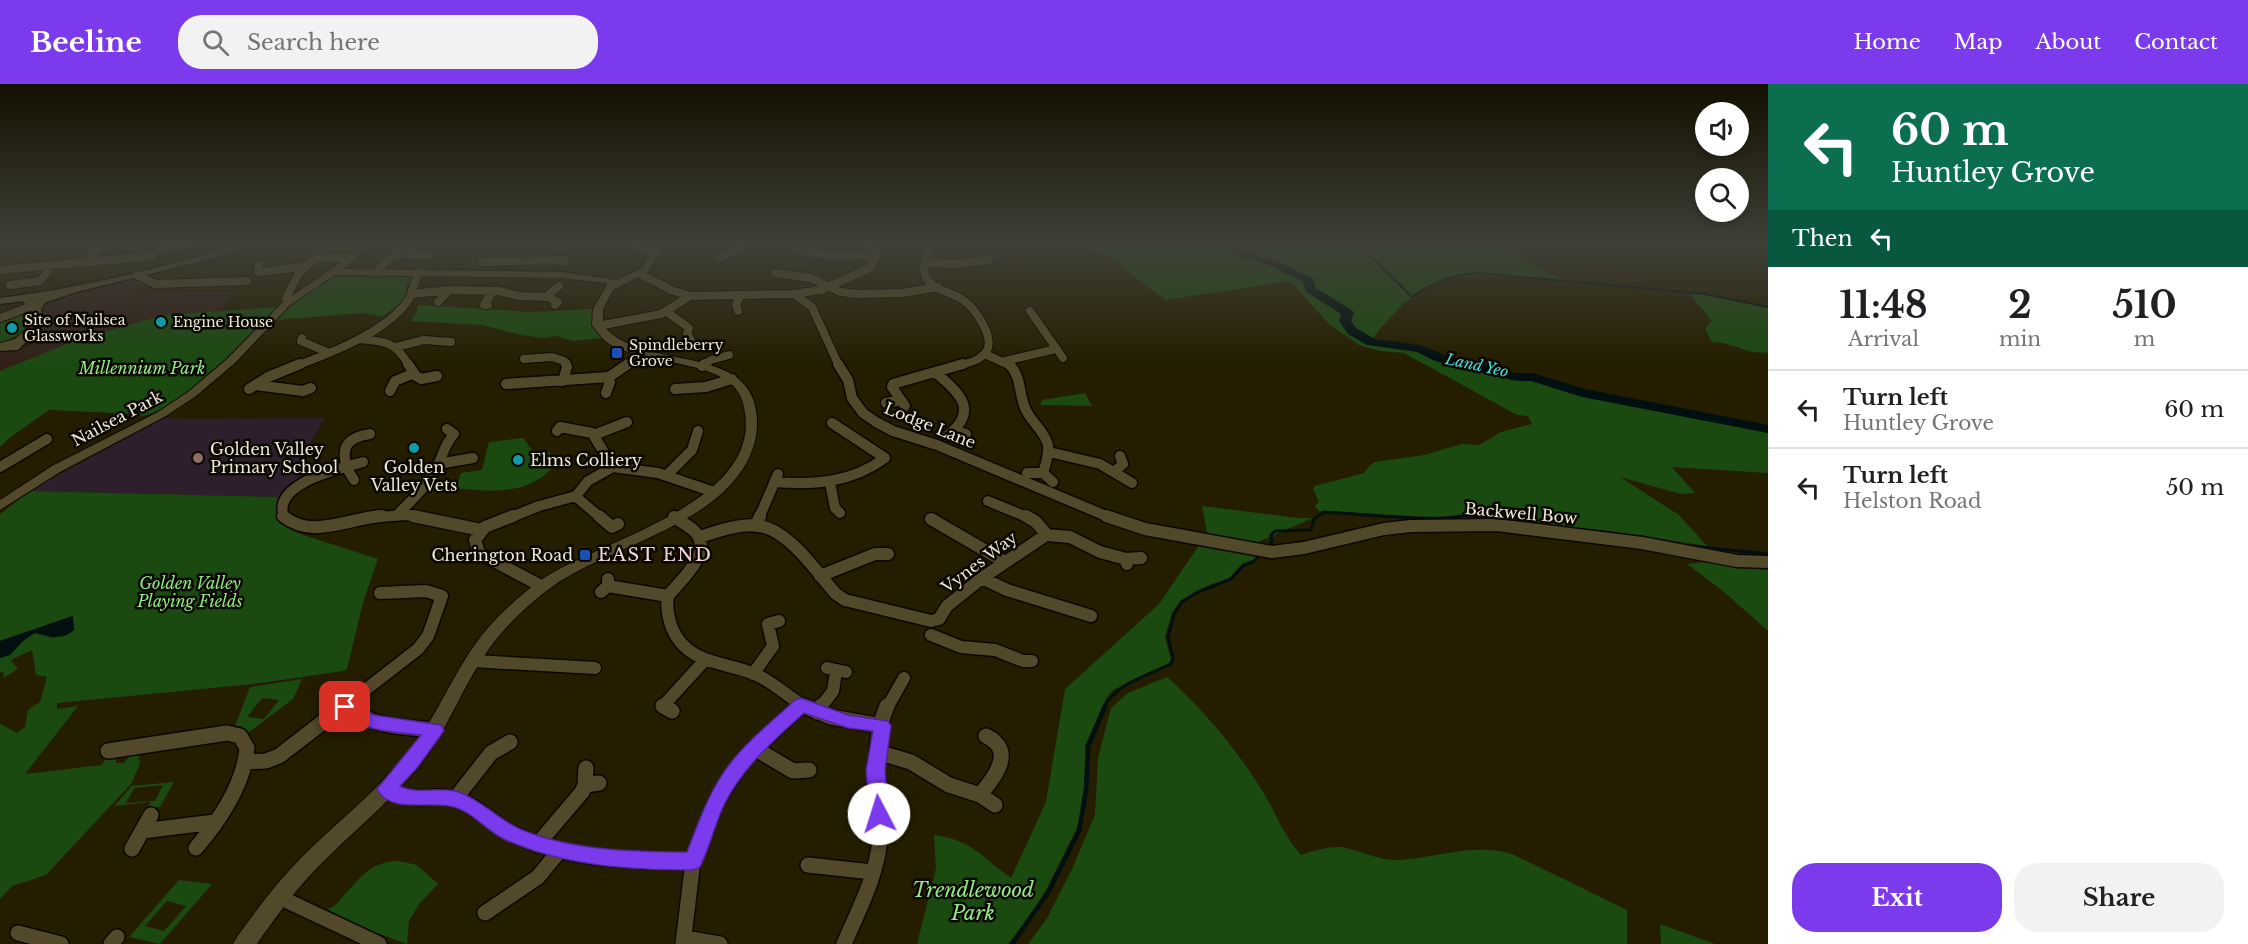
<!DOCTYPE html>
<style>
body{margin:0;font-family:"Libre Baskerville",serif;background:#f2f2f2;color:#202124;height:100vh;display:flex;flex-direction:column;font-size:22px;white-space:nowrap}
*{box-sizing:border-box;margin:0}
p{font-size:20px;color:#757577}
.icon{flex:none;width:33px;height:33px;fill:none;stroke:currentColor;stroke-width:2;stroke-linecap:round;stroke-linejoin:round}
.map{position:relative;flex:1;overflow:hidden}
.sheet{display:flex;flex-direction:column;background:#fff;width:480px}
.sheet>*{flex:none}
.guide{background:#0b6e4f;color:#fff;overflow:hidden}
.controls{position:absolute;left:1695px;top:18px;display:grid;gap:12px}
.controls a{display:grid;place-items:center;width:54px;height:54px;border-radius:50%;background:#fff;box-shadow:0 3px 9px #0003;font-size:30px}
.pin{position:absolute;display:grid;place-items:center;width:51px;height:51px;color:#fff;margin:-26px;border-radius:12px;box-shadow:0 3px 9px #0006}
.me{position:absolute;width:66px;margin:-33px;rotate:355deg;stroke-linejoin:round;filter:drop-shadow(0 0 4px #0008)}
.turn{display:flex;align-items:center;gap:21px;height:126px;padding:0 24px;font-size:27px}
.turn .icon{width:78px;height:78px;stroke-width:2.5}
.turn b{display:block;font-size:42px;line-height:51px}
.then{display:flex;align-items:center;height:57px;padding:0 24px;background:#0003;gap:12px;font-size:22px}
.eta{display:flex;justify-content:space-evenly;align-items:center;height:102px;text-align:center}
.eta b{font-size:36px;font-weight:700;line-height:42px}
.primary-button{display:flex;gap:12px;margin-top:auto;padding:12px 24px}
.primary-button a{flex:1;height:69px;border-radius:24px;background:#7c3aed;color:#fff;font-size:24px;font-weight:700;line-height:69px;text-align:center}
.primary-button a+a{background:#f2f2f2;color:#202124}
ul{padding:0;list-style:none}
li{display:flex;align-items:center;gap:18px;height:78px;padding:0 24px;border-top:2px solid #e0e0e0}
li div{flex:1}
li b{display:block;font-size:22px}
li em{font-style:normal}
header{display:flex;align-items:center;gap:36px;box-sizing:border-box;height:84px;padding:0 30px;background:#7c3aed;color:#fff}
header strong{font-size:28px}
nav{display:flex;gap:33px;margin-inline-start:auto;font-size:21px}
.search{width:420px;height:54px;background:#f2f2f2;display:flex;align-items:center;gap:15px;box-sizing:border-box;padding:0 21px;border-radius:24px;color:#757577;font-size:22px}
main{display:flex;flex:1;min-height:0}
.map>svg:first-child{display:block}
.commercial{fill:#312018}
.education{fill:#2d1f2b}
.green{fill:#1b4a10;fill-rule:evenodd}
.water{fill:#000f10}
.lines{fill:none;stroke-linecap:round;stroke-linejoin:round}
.stream-far2{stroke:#000f10;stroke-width:2}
.stream-far1{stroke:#000f10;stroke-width:3}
.stream{stroke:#000f10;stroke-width:4.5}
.river{fill:#000f10;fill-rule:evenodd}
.minor-far3-casing{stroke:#0e0700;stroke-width:10}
.minor-far2-casing{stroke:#0e0700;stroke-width:13}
.minor-far1-casing{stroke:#0e0700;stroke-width:15}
.minor-casing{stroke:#0e0700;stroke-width:18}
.tertiary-casing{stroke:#0e0700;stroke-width:2}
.secondary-casing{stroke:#0e0700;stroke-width:3}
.minor-far3{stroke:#51492a;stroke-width:8}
.minor-far2{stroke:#51492a;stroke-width:10}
.minor-far1{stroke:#51492a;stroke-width:12}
.minor{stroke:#51492a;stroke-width:15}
.tertiary{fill:#51492a;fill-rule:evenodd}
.secondary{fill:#51492a;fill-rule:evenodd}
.route{fill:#7c3aed;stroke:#51269a;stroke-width:1.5}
.culture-dot{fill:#0f9aa8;stroke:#0b0801;stroke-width:2}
.transit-dot{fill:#1a4fb4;stroke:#0b0801;stroke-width:2}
.education-dot{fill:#8d6e63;stroke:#0b0801;stroke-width:2}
.labels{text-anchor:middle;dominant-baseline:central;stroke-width:5;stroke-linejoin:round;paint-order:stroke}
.far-poi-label{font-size:14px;fill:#ece8d6;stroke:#0b0801;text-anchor:start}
.far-water-label{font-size:15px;font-style:italic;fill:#41e1e5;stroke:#0b0801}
.park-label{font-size:16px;font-style:italic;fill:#94e983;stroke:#0b0801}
.street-label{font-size:16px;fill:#ece8d6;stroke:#0b0801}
.poi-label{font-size:16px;fill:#ece8d6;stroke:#0b0801;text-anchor:start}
.neighbourhood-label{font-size:18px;letter-spacing:1.5px;fill:#f7d5dc;stroke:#0b0801}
.near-park-label{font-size:20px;font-style:italic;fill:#94e983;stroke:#0b0801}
</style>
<header>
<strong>Beeline</strong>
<div class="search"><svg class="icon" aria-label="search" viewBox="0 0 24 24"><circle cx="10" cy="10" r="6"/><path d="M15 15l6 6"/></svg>Search here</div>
<nav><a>Home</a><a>Map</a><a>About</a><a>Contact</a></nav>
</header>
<main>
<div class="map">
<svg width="1768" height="860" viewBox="0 0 1768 860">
<rect width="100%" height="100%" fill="#241d00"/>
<path class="commercial" d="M144,192L150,197L137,209L237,207L217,229L0,287V268L18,267L34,260L28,256L47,237L43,224L49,215Z"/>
<path class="education" d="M162,334L189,335L325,334L310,360L306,371V381L309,391L292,400L279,413L30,407Z"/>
<path class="green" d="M1064,159H1512L1521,176L1560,194L1564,199L1545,195L1482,191L1453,194L1433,201L1404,219L1378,247L1372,258L1420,266L1446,277L1512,293L1535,295L1580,310L1768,348V389L1672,383L1695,409L1681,410L1620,393L1679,431L1707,462L1602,446L1555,443L1526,438L1510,429L1492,427L1424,437L1413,432L1319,427L1315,422L1319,418L1313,405L1315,402L1364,389L1370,381L1375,378L1424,371L1462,360L1479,361L1501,348L1532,340L1528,332L1517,331L1404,269L1380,267L1359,261L1329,240L1290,197L1165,216L1107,171Z
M368,191L412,192L407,201L404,216L383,233L363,229L276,236L299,215L334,192Z
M1689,209L1708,211L1768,223V268C1747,272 1732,257 1712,258L1705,244L1712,237Z
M418,221L532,228L592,225V240L602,254L573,257L557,252L544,254L521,251L482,241L411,237L417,227Z
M279,223C237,258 199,318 143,332L138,330L49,326L8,355L0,363V287L77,256L163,231Z
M30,229L32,240L21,249L0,261V237Z
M1085,309L1092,322L1040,321L1042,316Z
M523,354L532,366L550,368L552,384C528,411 489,408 456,404L461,389L482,386L489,358Z
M30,407L279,413L277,418L278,432L298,445L297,449L378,475L364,515L347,585L343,587L254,600L57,619V625L78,622L25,690L102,681L107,671H113L116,674V679H124L132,669L143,665L138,676L141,677L131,700L46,791L12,802L0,815V640L17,649L25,643L28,626L40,618L47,593L36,591L32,566L11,576L18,585L3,594L4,589L0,587V574C17,567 19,557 35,549L53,554L74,546L72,532L0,557V430Z
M1202,422L1298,434H1313L1258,458L1264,463L1208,454Z
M1202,457L1258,468L1255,475L1242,480L1228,495L1206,502L1180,517L1172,529L1165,553L1171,575L1169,579L1113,606L1106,614L1085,662L1087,677L1080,738L1046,806L1030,832L1008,860H917L936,784L934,751C973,756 981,773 1011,794L1046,718L1065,605L1159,520Z
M1706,478L1768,482V547L1723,507L1687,480Z
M1167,593C1204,626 1239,668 1265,711C1278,734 1283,750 1301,771C1313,767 1325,763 1338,763C1358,764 1375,777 1401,776C1439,773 1475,759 1512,770L1627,826V860H1028L1046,836L1072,785L1095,731L1098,674L1111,624L1128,609Z
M302,595L293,615L249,648L241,642H235L250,603ZM262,614L279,616L264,635L247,633Z
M174,698L160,723L148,724L150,718L114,722L132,702ZM163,701L155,717L126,719L134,704Z
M398,777L417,781L438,800L420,819L409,837L407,860L336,834L328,825C338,821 339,816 346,809C363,791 371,778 398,777Z
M179,796L212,800L160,860L129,853ZM167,817L186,822L164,847L145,842Z
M1660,840L1715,860H1661Z"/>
<path class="water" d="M73,532L74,546C61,558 49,551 35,549L24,556L10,571L0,574V557Z"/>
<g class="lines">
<path class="stream-far2" d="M1357,159L1412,213C1433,198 1452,191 1478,189L1705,210L1768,223"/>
<path class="stream-far1" d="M1592,447L1624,451
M1643,453L1668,458
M1690,462L1768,470
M1267,463L1272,458L1271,451L1275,447L1311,446L1314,435L1324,428C1364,430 1405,436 1445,434C1475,432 1492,423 1521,438
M1104,624C1114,600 1149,591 1171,580L1173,574L1168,553L1174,530L1182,518L1196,509L1231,495L1244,481L1253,478L1260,471"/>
<path class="stream" d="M1012,860L1049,807L1079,747L1086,706L1088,663L1105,622"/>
<path class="river" d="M1218,159H1231L1251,170L1274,176L1313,194L1316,204L1352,226L1354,229L1351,237L1356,244L1375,255L1420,261L1445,271L1516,289H1532L1585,305L1768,341V349L1582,313L1531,297H1516L1435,277L1417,268L1367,261L1348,250L1339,237L1341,230L1306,208L1303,198L1266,180L1243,174Z"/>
<g class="minor-far3-casing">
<path id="minor-far3" d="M59,159H68
M629,159L645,167H656
M930,159C928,171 920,184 927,195C935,207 952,208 963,216C975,224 996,254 986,268C980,277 967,279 958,282
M505,161L507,159
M157,164L192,160
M796,167L836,172L875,170
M399,170L429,171
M315,174H352
M720,174L747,159
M88,178L100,159
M482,178L564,176V178
M926,179L955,180L989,176L990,173
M259,181L258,187L262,188L306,182
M0,186L153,172
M376,189L387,176L413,159
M775,189L811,194L840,208L857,210L902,209L938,203
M640,190L671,206L690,212L794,210L821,206L870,184L876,171L864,159
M137,191L155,200L247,197
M10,201L40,197L52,182
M412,210L449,206L499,207L519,212L548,213L558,218L555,221
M794,210L812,223L839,282
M547,212L559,202
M286,214L299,189L332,159
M438,218L449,206
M488,221H484L493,207
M738,227L736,220L741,211
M1030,227L1063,274
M667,228L689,244L687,250L691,256
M0,234L32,222
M598,242L661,230L687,214
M302,254L301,257L329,269
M359,255C384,257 397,258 409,282
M396,263L424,256L451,258
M985,270L1011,282
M524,275L552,273L564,277L566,282
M1005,277L1056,265
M296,282C331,269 384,249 407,218C413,210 414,197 419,188
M626,282L645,269
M702,282L711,276L729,271"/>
</g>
<g class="minor-far2-casing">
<path id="minor-far2" d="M408,280L416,292L421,295L437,292
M838,280L848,296L852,314L863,329L876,338L893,347L937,361L1111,434
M1009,280C1021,291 1019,310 1025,324C1030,337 1045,347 1048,361C1049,370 1046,380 1043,389L1053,398
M702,282L705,280
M936,289C961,310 979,327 947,352
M563,297L567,283L566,280
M506,300L609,293L628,280
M255,301L303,307L311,304
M249,305L268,293L300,280
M675,305L706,303L732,295
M390,307L395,297L412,290
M606,309L610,298L608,293
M886,319L900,316
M905,322L892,303L893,300L963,280
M954,346L966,350
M557,347L560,343L592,349L613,383
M594,351L627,338
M1049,368L1100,380L1132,399
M438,380L473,374
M0,383L47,355
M346,383L354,396
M347,383C340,362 349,353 370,350
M1115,387L1123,380L1120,372
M1027,389H1043
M667,391L692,366L698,347
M774,398C815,401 851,399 885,374L832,339
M830,399L835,424L840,429
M575,412L601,434
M988,417L1029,434
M398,430C413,415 427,402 437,383C443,371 444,361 454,350L447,345
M284,434C271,399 339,385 363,378
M364,434L407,431L421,434
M509,434L539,422L576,412L588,397L613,383L658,389L714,408
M759,434L778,390"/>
</g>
<g class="minor-far1-casing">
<path id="minor-far1" d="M283,432C312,456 348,434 382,432
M413,432L481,446
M513,432L485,443L475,456L479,469L541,502
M599,432L612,443L618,440
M1026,432L1036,438L1047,451
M1106,432L1145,445L1272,468L1304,464L1384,445L1411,442L1497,441L1642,459L1737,477L1768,478
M674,433C681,438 692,443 697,450C712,470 679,498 668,512C666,523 668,533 672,544C687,581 725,577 757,591C776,600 789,614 807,624
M931,435L1005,478
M756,442L760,432
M700,453C718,447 741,439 760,442C790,447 817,489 836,510L845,516L931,537L939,535L947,522L982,494L1046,451L1070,453L1100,468L1126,475
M1127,480L1126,475L1141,474
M820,492L875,470H888
M982,494L1007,506L1091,532
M608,502L668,512
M601,508L608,502V495
M931,551L961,563L995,566L1023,577H1032
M473,577L595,584
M827,584L846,588
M753,590L773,562L768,540L779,537
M342,624L418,565L428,552L442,512L426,507L380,509
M666,624L663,622L705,576
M798,624L801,621
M820,624L833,607L836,588
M887,624L904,594"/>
</g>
<g class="minor-casing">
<path id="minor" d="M663,622L672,627
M804,622L831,633L882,642
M345,623C372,643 403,643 435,646
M817,628L821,622
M754,664L793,687L809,686
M108,667L227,649L240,652L247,664C244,700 219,737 196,764
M877,668L911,678L949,701L980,711L995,721
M245,678L266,677L279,672L344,622
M585,701L599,699
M387,705C418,722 432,707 458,716C479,723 493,741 513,750C569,776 632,778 693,777
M980,711C995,693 1016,666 986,652
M455,715L491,669L510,658
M142,747L151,731
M537,761L582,708L585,701L586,684
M132,765L142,747L215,738
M808,781L872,788
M279,813L379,860
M485,829L538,793L560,766
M18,849L61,860
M685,854L720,860
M111,860L117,853
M683,860L693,777L717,716L744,675L800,622
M844,860C858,827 877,792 880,755C883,708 867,669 887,622"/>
</g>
<g class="tertiary-casing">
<path id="tertiary" d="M364,159H373L343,185L561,188L616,196L642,184L657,159H665L648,188L613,206L603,225V241C638,285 734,262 753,315C758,328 758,344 755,357C734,439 614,459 553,502C524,523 498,549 479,580C458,614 444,651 419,682C388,720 349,751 315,786C293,809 275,834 257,860H233L237,853C257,825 278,797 302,773C337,738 376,708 407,670C431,641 446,606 466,574C485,543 512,517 541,496C600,455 774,417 742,316C729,273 637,283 604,256C600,252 596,246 592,241L593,225L608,199L561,194L335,191L290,221L235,279L196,312L166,332L60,388L0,426V416L52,382L158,328L188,308L227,275L284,217L339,180Z
M42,213L47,216L41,225L44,239L43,241L18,266L0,267V259L15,255L34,238L31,225L39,214Z"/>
</g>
<g class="secondary-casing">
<path id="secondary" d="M243,159H258L211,175L76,208L38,221H27L22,217L0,220V214C82,204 164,184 243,159Z"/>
</g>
<use href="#minor-far3" class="minor-far3"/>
<use href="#minor-far2" class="minor-far2"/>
<use href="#minor-far1" class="minor-far1"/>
<use href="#minor" class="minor"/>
<use href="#tertiary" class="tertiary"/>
<use href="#secondary" class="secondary"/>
</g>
<linearGradient id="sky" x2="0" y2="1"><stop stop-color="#141000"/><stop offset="0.57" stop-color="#3f4037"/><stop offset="1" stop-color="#3f4037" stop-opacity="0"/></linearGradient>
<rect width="1768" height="280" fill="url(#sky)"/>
<path class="route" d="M801,614L848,631L888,637L891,642L885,686L889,730L886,736L879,739L872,736L870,730L866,686L873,647L848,644L804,629C774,656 744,682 725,719C715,739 710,763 700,783L693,786C630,786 566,782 508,757C488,749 474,729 454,723C432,716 390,731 377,705L421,651C397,648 349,647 336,623L339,618L345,616L374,631L441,641L444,646L441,651L417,684L400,702C418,711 440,702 459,708C481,716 497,734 518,744C567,766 633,768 687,768C699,737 710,704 732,677C750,654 774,636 795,616Z"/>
<g class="culture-dot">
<circle cx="161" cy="238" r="6"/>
<circle cx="12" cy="244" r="6"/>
<circle cx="414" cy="364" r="6"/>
<circle cx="518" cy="376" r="6"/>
</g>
<g class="transit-dot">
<rect x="611" y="263" width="12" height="12" rx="3"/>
<rect x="579" y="465" width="12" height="12" rx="3"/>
</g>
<circle class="education-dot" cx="198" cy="374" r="6"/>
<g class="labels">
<g class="far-poi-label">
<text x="24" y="236">Site of Nailsea<tspan x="24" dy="16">Glassworks</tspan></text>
<text x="173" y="238">Engine House</text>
<text x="629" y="261">Spindleberry<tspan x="629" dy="16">Grove</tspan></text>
</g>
<g class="far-water-label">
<text transform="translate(1477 281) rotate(12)">Land Yeo</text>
</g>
<g class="park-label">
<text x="142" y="284">Millennium Park</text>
<text x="190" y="499">Golden Valley<tspan x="190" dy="18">Playing Fields</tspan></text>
</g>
<g class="street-label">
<text transform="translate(117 334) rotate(-28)">Nailsea Park</text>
<text transform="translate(930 341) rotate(22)">Lodge Lane</text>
<text transform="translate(1521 429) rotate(5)">Backwell Bow</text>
<text transform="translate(979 478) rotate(-37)">Vynes Way</text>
</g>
<g class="poi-label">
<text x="210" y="365">Golden Valley<tspan x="210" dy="18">Primary School</tspan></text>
<text x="530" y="376">Elms Colliery</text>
<text x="414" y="383" text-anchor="middle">Golden<tspan x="414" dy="18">Valley Vets</tspan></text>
<text x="573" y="471" text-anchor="end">Cherington Road</text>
</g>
<g class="neighbourhood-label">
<text x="655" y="471">EAST END</text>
</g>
<g class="near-park-label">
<text x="973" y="806">Trendlewood<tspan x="973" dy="23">Park</tspan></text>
</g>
</g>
</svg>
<div class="controls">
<a><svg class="icon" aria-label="sound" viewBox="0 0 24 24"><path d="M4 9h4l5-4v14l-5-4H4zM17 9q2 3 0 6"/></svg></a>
<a><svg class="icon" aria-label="search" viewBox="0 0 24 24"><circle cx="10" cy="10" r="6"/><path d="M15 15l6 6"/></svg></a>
</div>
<div class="pin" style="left:345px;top:623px;background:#d93025"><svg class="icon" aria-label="arrive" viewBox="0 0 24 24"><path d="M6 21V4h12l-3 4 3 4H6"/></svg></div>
<svg class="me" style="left:879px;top:730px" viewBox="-20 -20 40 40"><circle r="19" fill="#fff"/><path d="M0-13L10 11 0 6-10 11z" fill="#7c3aed"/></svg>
</div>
<section class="sheet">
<div class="guide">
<div class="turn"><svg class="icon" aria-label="left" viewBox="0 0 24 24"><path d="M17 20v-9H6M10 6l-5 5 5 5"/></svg><div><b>60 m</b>Huntley Grove</div></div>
<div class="then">Then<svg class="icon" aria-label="left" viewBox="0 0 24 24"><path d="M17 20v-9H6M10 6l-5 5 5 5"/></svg></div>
</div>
<div class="eta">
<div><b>11:48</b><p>Arrival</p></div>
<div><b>2</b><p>min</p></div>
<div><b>510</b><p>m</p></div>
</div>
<ul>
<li><svg class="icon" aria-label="left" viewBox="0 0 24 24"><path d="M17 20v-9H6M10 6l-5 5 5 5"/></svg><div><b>Turn left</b><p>Huntley Grove</p></div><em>60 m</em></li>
<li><svg class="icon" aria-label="left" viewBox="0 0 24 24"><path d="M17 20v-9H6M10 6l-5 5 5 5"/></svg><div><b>Turn left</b><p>Helston Road</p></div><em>50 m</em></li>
</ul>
<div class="primary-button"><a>Exit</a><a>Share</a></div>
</section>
</main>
